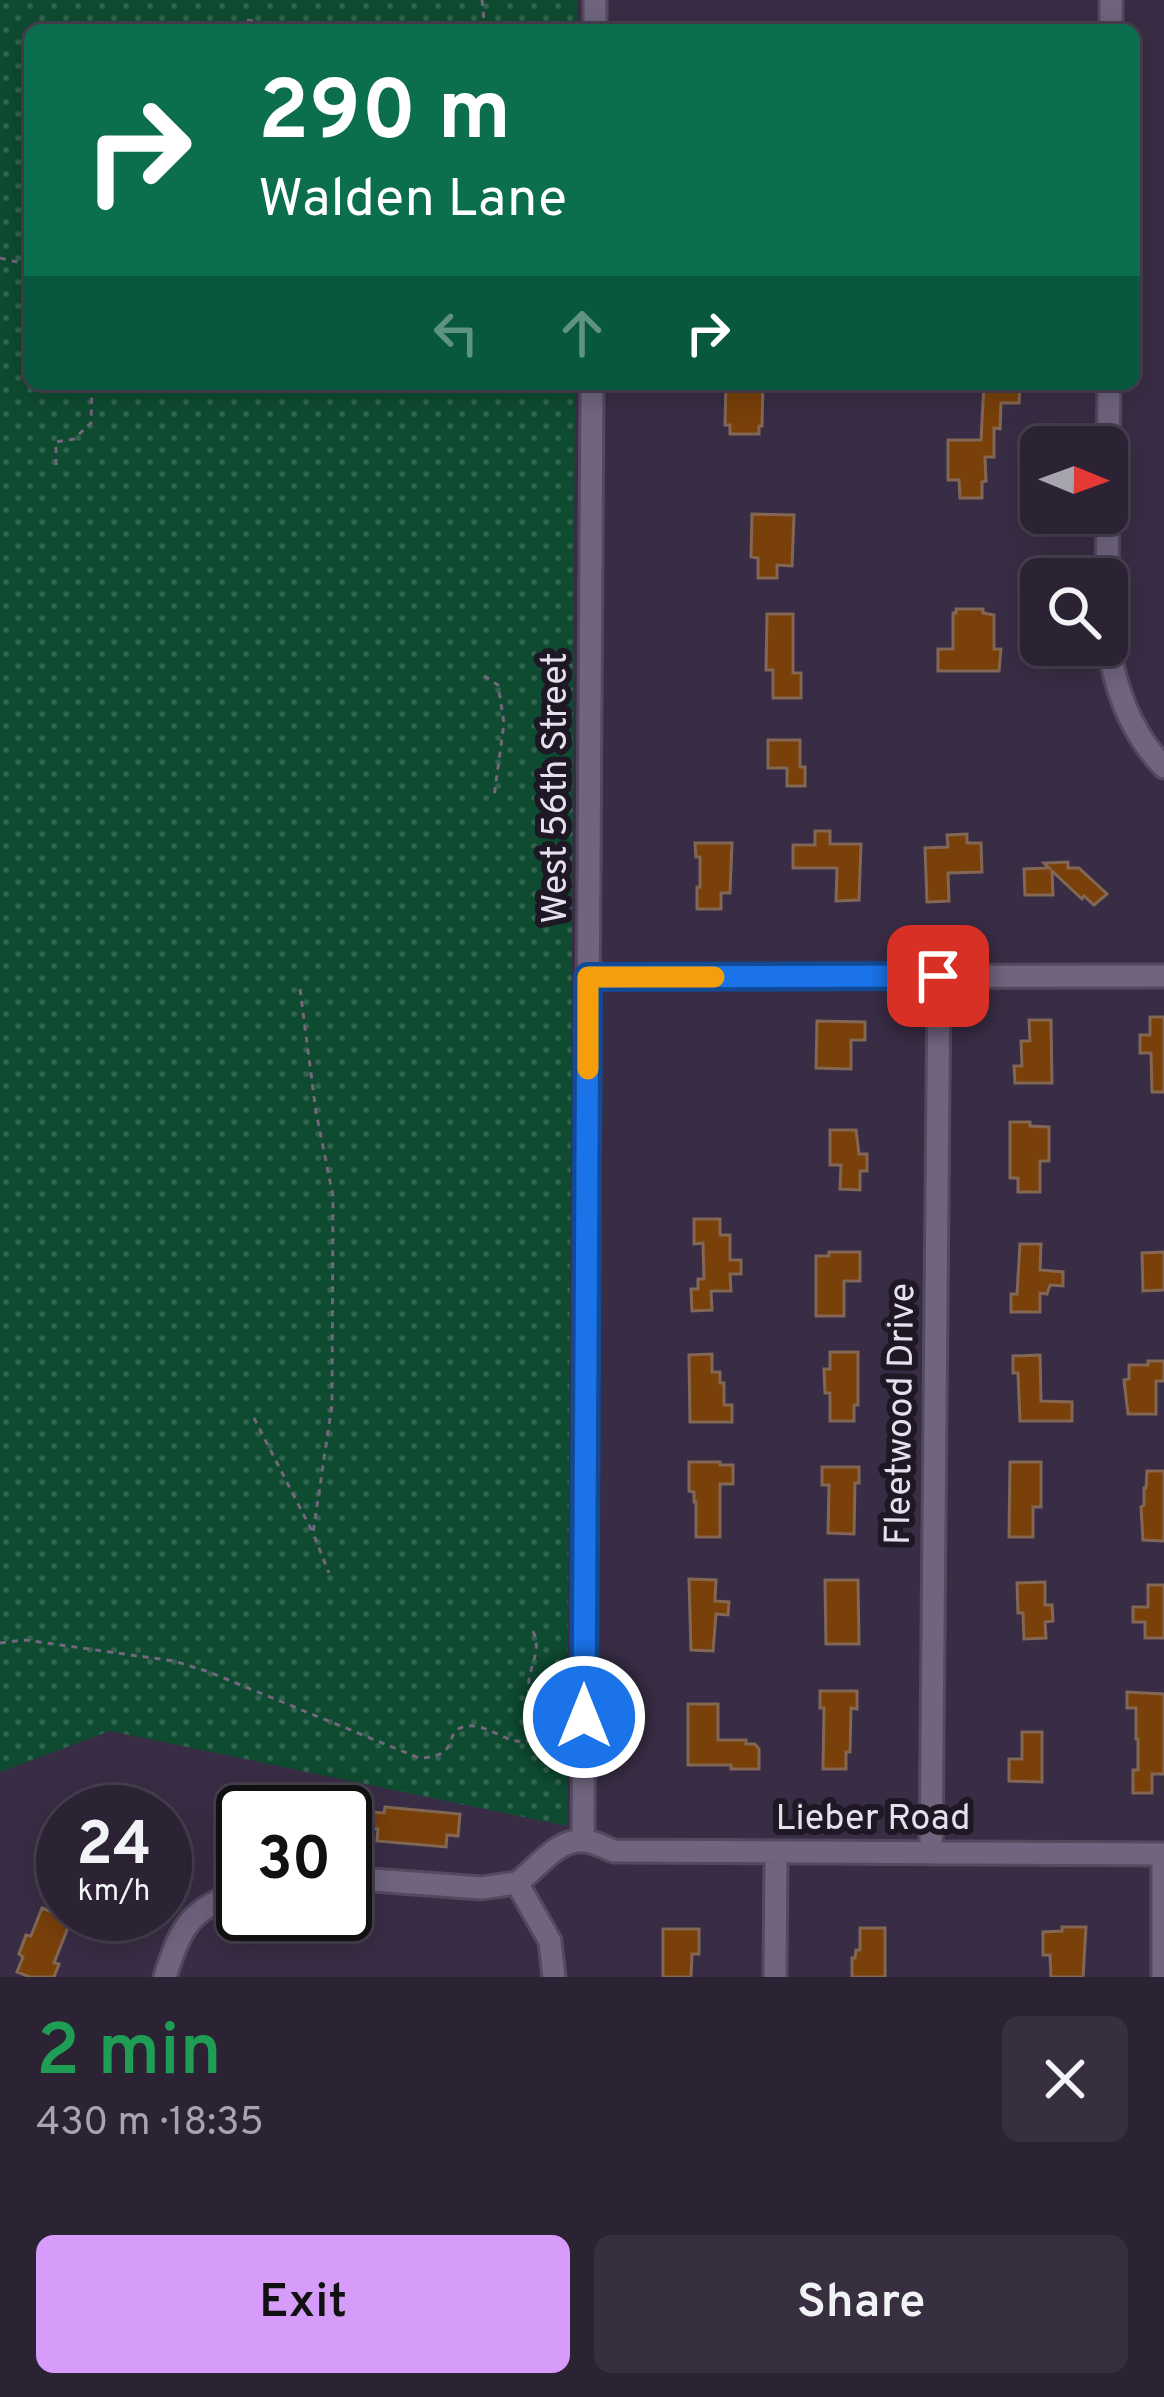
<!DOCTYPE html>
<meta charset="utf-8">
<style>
body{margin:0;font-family:Overpass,sans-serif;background:#372f40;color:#f1f3f6;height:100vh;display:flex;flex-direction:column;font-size:45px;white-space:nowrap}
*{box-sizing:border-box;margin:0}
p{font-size:39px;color:#a6a4ac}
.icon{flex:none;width:66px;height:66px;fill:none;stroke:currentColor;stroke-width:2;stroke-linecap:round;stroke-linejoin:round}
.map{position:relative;height:1977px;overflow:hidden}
.side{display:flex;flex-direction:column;background:#2b2234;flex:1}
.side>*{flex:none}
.top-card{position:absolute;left:24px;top:24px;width:1116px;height:366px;border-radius:18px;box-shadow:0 6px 30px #0003,0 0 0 3px #473f4f;background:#0b6e4f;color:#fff;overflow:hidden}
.needle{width:78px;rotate:91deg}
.fabs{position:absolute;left:1020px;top:426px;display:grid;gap:24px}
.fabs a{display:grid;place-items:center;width:108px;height:108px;border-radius:18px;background:#2b2234;box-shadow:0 6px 30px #0003,0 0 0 3px #473f4f;font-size:60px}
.speed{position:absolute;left:36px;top:1785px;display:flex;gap:24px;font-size:60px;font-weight:700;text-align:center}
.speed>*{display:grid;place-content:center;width:156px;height:156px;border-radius:50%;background:#2b2234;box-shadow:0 6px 30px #0003,0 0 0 3px #473f4f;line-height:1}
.speed small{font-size:30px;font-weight:400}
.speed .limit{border:6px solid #111;border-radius:18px;background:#fff;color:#111}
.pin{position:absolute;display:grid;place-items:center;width:102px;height:102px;color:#fff;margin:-51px;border-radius:24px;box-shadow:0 6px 18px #0006}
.me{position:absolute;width:132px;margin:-66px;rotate:0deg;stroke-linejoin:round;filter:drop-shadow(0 0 9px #0008)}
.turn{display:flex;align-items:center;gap:42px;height:252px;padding:0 36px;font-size:54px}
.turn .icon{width:156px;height:156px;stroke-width:2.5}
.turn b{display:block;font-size:84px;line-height:102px}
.lanes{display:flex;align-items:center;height:114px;padding:0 36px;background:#0003;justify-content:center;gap:60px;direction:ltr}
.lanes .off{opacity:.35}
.round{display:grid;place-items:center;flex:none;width:126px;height:126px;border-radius:18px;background:#372f40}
.overview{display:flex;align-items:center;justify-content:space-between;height:204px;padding:0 36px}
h1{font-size:72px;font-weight:600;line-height:90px;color:#1e9e55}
.primary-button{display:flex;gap:24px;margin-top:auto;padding:24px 36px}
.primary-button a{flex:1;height:138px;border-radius:18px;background:#d79bf9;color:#111;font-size:48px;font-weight:600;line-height:138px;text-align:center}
.primary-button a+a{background:#372f40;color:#f1f3f6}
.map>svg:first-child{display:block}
.grass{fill:url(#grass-dots)}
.building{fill:#79400a;stroke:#826755;stroke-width:3}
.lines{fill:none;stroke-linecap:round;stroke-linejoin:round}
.minor-casing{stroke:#534a5e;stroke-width:27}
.path{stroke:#72677d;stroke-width:3;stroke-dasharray:6 6;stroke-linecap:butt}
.minor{stroke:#70647f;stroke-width:21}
.route-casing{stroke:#114b97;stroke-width:30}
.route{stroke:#1a73e8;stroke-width:21}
.slow{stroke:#f59e0b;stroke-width:21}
.labels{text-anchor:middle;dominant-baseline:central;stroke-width:12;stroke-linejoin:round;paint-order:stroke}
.street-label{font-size:36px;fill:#e6dfef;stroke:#1d1823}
</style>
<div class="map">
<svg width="1164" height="1977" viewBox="0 0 1164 1977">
<defs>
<pattern id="grass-dots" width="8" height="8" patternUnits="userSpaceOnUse" patternTransform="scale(3)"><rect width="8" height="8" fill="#0e4b31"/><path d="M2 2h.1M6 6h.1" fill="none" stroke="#31644f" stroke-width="1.8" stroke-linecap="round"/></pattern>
</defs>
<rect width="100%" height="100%" fill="#392d45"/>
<path class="grass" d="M0,0H577V30H30V384H575L567,1826L110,1731L0,1772Z"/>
<path class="building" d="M726,384H763L762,426H759V434H730V425H725Z
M984,384H1020L1019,403H1001L1000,429L994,428V457H985L986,481L982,482V498H960L959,480H948V440H981Z
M752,514L794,515L792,566L777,565V578H758V558L751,557Z
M956,609H983V613L994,615V649H1001L999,671H938V649H953V613H956Z
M767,614H793V673H801V698H773V670H766Z
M768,740H800V767H805V786H787V768H768Z
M815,831H830V844H861L859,900L836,901L837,868H793V845H815Z
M967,834V843H981L982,872L948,873L949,901L927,902L925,848L948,847L947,835Z
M695,843H732L730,893H721V909H697V887H700V857H696Z
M1068,862V868H1079L1107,894L1094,905L1084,896L1082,899L1052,871L1053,895H1025L1024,869L1049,868L1044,863Z
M1150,1017H1164V1092H1152L1151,1053H1140V1035H1150Z
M1029,1020H1051L1052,1083H1015L1014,1066H1022L1021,1041H1030Z
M817,1021L865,1022V1040H851V1069L816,1068Z
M1010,1122H1030V1126L1049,1127V1161H1040V1192H1018V1178H1010Z
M830,1130H856L859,1154H867V1171H860V1190L840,1189L841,1165H830Z
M694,1219H720V1235H730V1260H741V1274H730L731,1291H711L712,1310L692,1311L691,1289H698V1279H704L703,1243L694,1244Z
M1020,1244H1041L1040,1270L1063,1272V1286L1050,1285L1047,1294L1040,1293V1312H1011V1294H1017Z
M829,1252H860V1281H844V1316H816V1256H829Z
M1164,1252V1290L1143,1291L1142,1253Z
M830,1352H858V1405H854V1421H830V1393H825L824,1369H830Z
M712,1354V1372H720V1383H724V1405H732V1422H690L689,1355Z
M1040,1355L1041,1401L1072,1402V1421H1020L1018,1373H1013V1356Z
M1148,1361H1164V1381H1156V1414H1128L1124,1380L1129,1379V1365H1148Z
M689,1462H720V1465H733V1484H720V1537H696V1502H694V1492L689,1491Z
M1010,1462H1041V1507H1033V1537H1009Z
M822,1467H859V1483H855L854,1534L828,1533L829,1485H822Z
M1147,1471H1164V1541L1143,1540L1141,1507L1144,1505V1488H1146Z
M689,1579L716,1580L715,1601L729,1602L728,1615L716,1614L713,1651L691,1650Z
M825,1580H858L859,1644H826Z
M1045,1582V1605H1052L1053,1621L1045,1622L1046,1638L1024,1639L1023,1613H1018L1017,1583Z
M1148,1585H1164V1638H1145V1622H1133V1607H1148Z
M820,1691H857V1709L851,1708L850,1752H846V1769H823L824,1708H820Z
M1127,1692L1164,1694V1774H1152V1793H1133V1770H1138V1739H1136V1708H1127Z
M688,1704H718V1740H746V1744H755L759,1749V1769H731V1765H688Z
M1022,1732H1042V1782L1009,1781V1759H1022Z
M385,1807L460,1814L458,1836L447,1835L446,1847L377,1841L378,1829L371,1828L372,1812L384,1813Z
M42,1908L71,1920L54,1963L59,1964L54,1977H30L17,1972L23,1957L19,1954L26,1935L31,1936Z
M1062,1927H1086L1083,1977H1051L1050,1955H1043V1932L1062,1931Z
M860,1928H885V1977H852V1958H855L856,1950H860Z
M663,1929H699V1954H692L691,1977H663Z"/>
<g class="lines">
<g class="minor-casing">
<path id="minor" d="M595,30V0
M1111,30V0
M1107,579L1109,384
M1107,637C1114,685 1129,731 1164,767
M588,977L1164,976
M583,1841L592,384
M931,1853L939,976
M345,1878L481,1888L517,1883L550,1941L554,1977
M517,1883C538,1868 557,1838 585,1841C596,1842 605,1848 614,1851L1164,1854
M165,1977C182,1923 190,1911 243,1890
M775,1977L776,1853
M1163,1977V1854"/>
</g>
<path class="path" d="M482,0L485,30
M247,20L302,30
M0,258L30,265
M56,465V442L74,439L91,423L92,384
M484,676L498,685L504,723L494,797
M300,989L316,1112L333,1196L332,1405L313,1533L329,1573
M254,1418L312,1531
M0,1643L25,1640L174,1661L209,1672L419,1758C463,1756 442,1733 463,1727C484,1720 507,1746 529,1741C535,1722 527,1701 529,1680C532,1661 541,1649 533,1631"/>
<use href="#minor" class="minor"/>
</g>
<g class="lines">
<g class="route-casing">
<path id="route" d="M584,1717L588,977L938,976"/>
</g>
<use href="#route" class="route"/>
<path class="slow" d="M588,1069V977H714"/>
</g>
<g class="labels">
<g class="street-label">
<text transform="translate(557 788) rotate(-90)">West 56th Street</text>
<text transform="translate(902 1414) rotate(-89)">Fleetwood Drive</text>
<text x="873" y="1820">Lieber Road</text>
</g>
</g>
</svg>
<div class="fabs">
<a><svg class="needle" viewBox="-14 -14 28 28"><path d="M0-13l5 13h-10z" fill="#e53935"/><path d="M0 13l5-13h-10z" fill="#a6a4ac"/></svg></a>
<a><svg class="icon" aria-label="search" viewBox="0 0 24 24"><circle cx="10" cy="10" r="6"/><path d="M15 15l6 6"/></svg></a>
</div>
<div class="speed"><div>24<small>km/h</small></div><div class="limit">30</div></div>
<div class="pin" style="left:938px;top:976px;background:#d93025"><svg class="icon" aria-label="arrive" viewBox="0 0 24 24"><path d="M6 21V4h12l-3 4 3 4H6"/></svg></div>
<svg class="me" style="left:584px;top:1717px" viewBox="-20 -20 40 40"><circle r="17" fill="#1a73e8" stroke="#fff" stroke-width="3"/><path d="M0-11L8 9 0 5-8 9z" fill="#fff"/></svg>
<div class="top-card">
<div class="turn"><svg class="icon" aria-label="right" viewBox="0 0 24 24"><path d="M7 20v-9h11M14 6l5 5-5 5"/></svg><div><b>290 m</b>Walden Lane</div></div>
<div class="lanes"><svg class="icon off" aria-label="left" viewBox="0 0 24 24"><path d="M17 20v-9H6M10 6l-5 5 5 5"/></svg><svg class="icon off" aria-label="ahead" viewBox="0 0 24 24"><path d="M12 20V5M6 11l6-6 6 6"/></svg><svg class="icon" aria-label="right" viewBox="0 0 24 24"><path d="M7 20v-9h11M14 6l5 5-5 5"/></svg></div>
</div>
</div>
<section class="side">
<div class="overview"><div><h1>2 min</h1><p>430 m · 18:35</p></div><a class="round"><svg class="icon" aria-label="close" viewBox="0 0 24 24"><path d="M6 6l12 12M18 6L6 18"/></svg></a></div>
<div class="primary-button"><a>Exit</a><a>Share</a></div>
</section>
